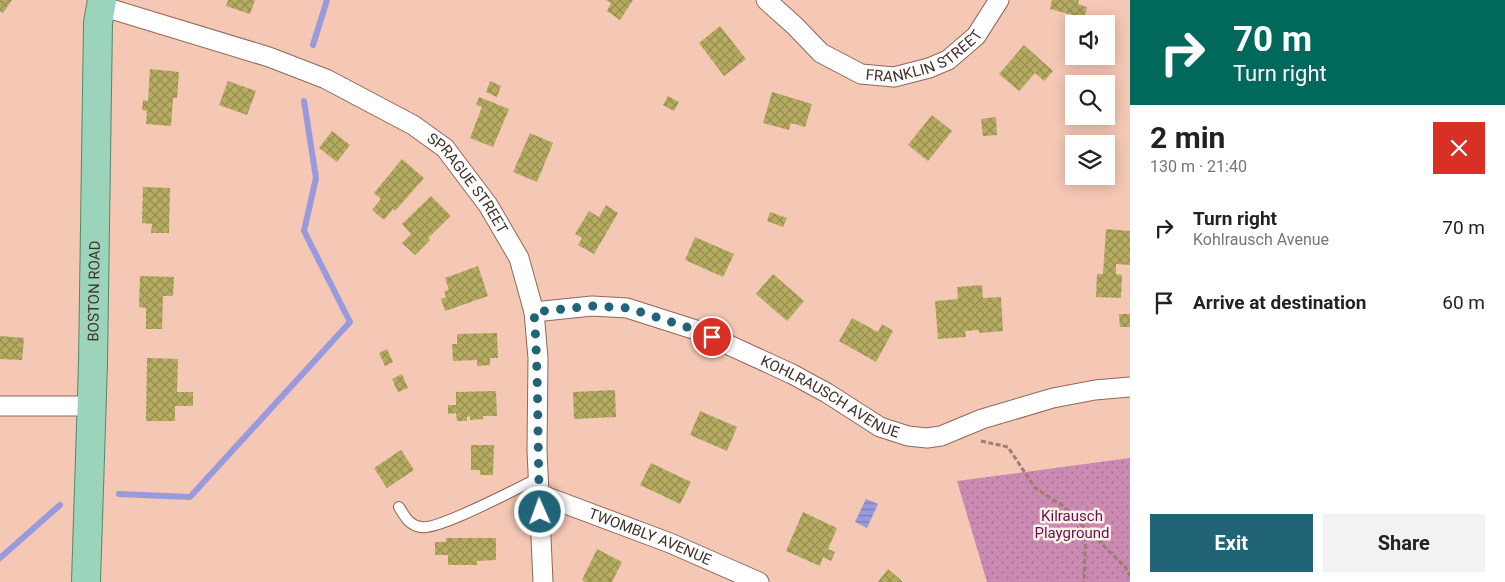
<!DOCTYPE html>
<meta charset="utf-8">
<style>
body{margin:0;font-family:Roboto,sans-serif;background:#f2f2f2;color:#222;height:100vh;display:flex;flex-direction:column;font-size:19px;white-space:nowrap}
*{box-sizing:border-box;margin:0}
p{font-size:16px;color:#767676}
.icon{flex:none;width:28px;height:28px;fill:none;stroke:currentColor;stroke-width:2;stroke-linecap:round;stroke-linejoin:round}
.map{position:relative;flex:1;overflow:hidden}
.sheet{display:flex;flex-direction:column;background:#fff;width:375px}
.sheet>*{flex:none}
.hud{background:#00695c;color:#fff;overflow:hidden}
.fabs{position:absolute;left:1065px;top:15px;display:grid;gap:10px}
.fabs a{display:grid;place-items:center;width:50px;height:50px;border-radius:0px;background:#fff;box-shadow:0 2px 12px #0003;font-size:25px}
.pin{position:absolute;display:grid;place-items:center;width:42px;height:42px;color:#fff;margin:-21px;border:2px solid #fff;border-radius:50%;box-shadow:0 1px 5px #0007}
.me{position:absolute;width:55px;margin:-28px;rotate:358deg;stroke-linejoin:round;filter:drop-shadow(0 0 4px #0008)}
.turn{display:flex;align-items:center;gap:18px;height:105px;padding:0 20px;font-size:22px}
.turn .icon{width:65px;height:65px;stroke-width:2.5}
.turn b{display:block;font-size:35px;line-height:42px}
.round{display:grid;place-items:center;flex:none;width:52px;height:52px;border-radius:0px;background:#f2f2f2}
.headline{display:flex;align-items:center;justify-content:space-between;height:85px;padding:0 20px}
h1{font-size:30px;font-weight:700;line-height:38px}
.cta{display:flex;gap:10px;margin-top:auto;padding:10px 20px}
.cta a{flex:1;height:58px;border-radius:0px;background:#216377;color:#fff;font-size:20px;font-weight:700;line-height:58px;text-align:center}
.cta a+a{background:#f2f2f2;color:#222}
ul{padding:0;list-style:none}
li{display:flex;align-items:center;gap:15px;height:75px;padding:0 20px}
li div{flex:1}
li b{display:block;font-size:19px}
li em{font-style:normal}
main{display:flex;flex:1;min-height:0}
.map>svg:first-child{display:block}
.grass{fill:url(#grass-dots)}
.water{fill:url(#water-rules)}
.lines{fill:none;stroke-linecap:round;stroke-linejoin:round}
.stream{stroke:#989adc;stroke-width:6}
.building{fill:url(#building-cross-hatch)}
.service-casing{stroke:#906757;stroke-width:12}
.minor-casing{stroke:#906757;stroke-width:21}
.primary-casing{stroke:#52896a;stroke-width:30}
.path{stroke:#9e7e71;stroke-width:3;stroke-dasharray:5 2.5;stroke-linecap:butt}
.service{stroke:#fff;stroke-width:10}
.minor{stroke:#fff;stroke-width:19}
.primary{stroke:#9cd4bb;stroke-width:28}
.route{stroke:#216377;stroke-width:9;stroke-dasharray:0 16.2}
.labels{text-anchor:middle;dominant-baseline:central;stroke-width:5;stroke-linejoin:round;paint-order:stroke}
.street-label{font-size:15px;fill:#43312a;stroke:#fff0ea}
.park-label{font-size:15px;fill:#62134b;stroke:#fff0ea}
</style>
<main>
<div class="map">
<svg width="1130" height="582" viewBox="0 0 1130 582">
<defs>
<pattern id="grass-dots" width="8" height="8" patternUnits="userSpaceOnUse" patternTransform="scale(1.25)"><rect width="8" height="8" fill="#cb8ab2"/><path d="M2 2h.1M6 6h.1" fill="none" stroke="#a67191" stroke-width="1.8" stroke-linecap="round"/></pattern>
<pattern id="water-rules" width="6" height="5" patternUnits="userSpaceOnUse" patternTransform="scale(1.25)"><rect width="6" height="5" fill="#989adc"/><path d="M0 2.5h6" fill="none" stroke="#7e7eb3"/></pattern>
<pattern id="building-cross-hatch" width="8" height="8" patternUnits="userSpaceOnUse" patternTransform="scale(1.25)"><rect width="8" height="8" fill="#b5ac61"/><path d="M0 0l8 8M0 8l8-8" fill="none" stroke="#958d50"/></pattern>
</defs>
<rect width="100%" height="100%" fill="#f5c7b5"/>
<path class="grass" d="M1130,458V582H987L957,481Z"/>
<path class="water" d="M866,499L878,504L867,528L855,522Z"/>
<g class="lines">
<path class="stream" d="M313,45L327,0
M119,494L190,497L350,322L304,231L316,178L304,101
M0,558L60,505"/>
</g>
<path class="building" d="M0,0H12L3,13L0,11Z
M228,0H255L250,14L226,6Z
M606,0H633L620,20L607,11L611,3Z
M1052,0H1079L1078,4L1087,7L1084,18L1050,9Z
M720,26L746,59L724,76L699,43Z
M1024,45L1053,71L1044,81L1035,73L1019,91L999,74Z
M150,69L179,72L177,98H173L171,126L146,124L147,111L142,110L143,100L148,101Z
M228,81L256,91L247,115L219,105Z
M490,81L501,86L497,97L486,92Z
M772,92L812,104L805,127L791,123L789,130L763,123Z
M668,96L679,102L674,111L663,105Z
M479,97L509,109L493,147L470,138L482,107L476,105Z
M932,115L952,131L928,161L908,145Z
M996,117L997,135L983,136L981,119Z
M332,131L350,145L337,162L319,148Z
M530,133L553,143L537,182L513,172Z
M402,159L424,178L395,211L393,209L384,220L372,210L381,199L374,193Z
M143,187L170,188L169,233H151L152,224L142,223Z
M431,196L451,216L428,238L430,240L415,255L402,243L411,234L402,224Z
M606,205L618,213L594,254L578,245L582,238L575,234L589,211L599,217Z
M770,212L787,218L783,227L767,221Z
M1106,229L1130,231V265L1116,264V274L1122,275L1121,298L1096,297L1097,274H1103Z
M695,237L734,254L723,277L685,260Z
M478,266L488,296L445,311L441,299L446,297L444,291L449,290L445,278Z
M773,274L804,301L787,321L756,294Z
M140,276L174,277L173,296H163L162,329H146V308L139,307Z
M982,285L983,298L1001,297L1003,331L979,333V330L965,331L966,337L938,339L935,301L958,299L957,287Z
M1119,314H1130V327H1120Z
M852,318L878,332L882,324L893,331L876,362L839,341Z
M497,333L498,358H490V365L477,366V360L453,361L452,344H457V334Z
M0,336L24,338L22,360L0,359Z
M387,349L393,362L385,366L379,353Z
M147,358L178,359L177,392H193V406H175V421H146Z
M402,374L408,388L398,392L392,379Z
M615,390L616,417L574,419L573,392Z
M496,391L497,416H483V419L470,420V416L467,417V421H457L456,413L448,414V405H456V392Z
M700,411L737,427L727,451L690,435Z
M471,445H494L493,475H480V470H471Z
M401,450L414,470L387,488L374,468Z
M651,463L691,482L680,504L640,485Z
M803,512L837,528L828,549L835,552L831,561L823,557L820,566L786,551Z
M446,538H496V560L477,561V565H448V555H435V542H446Z
M597,549L622,562L612,582H585L582,580Z
M888,569L903,582H878Z"/>
<g class="lines">
<g class="service-casing">
<path id="service" d="M399,507C405,517 409,525 421,527C438,531 519,487 539,478"/>
</g>
<g class="minor-casing">
<g id="minor">
<path id="s1" d="M766,0L795,26L821,53L861,74L894,77L929,68L948,60L976,36L999,0"/>
<path id="s2" d="M101,6L269,57L326,79L413,125L445,148L488,205L519,258L534,312L538,358L537,450L543,582"/>
<path id="s3" d="M534,312L592,306L627,308L696,330L792,374L827,393L880,427L908,436L927,438L941,436L982,419L1053,398L1095,390L1130,387"/>
<path d="M0,406H92"/>
<path id="s4" d="M539,494L670,543L759,582"/>
</g>
</g>
<g class="primary-casing">
<g id="primary">
<path id="s5" d="M86,582L93,363L98,23L102,0"/>
</g>
</g>
<path class="path" d="M981,441L1008,447L1035,488L1063,506L1086,529L1084,582
M1087,529L1125,567L1130,576"/>
<use href="#service" class="service"/>
<use href="#minor" class="minor"/>
<use href="#primary" class="primary"/>
</g>
<g class="lines">
<path class="route" d="M540,512C537,445 539,379 534,312L592,306L628,308L696,330L712,337"/>
</g>
<g class="labels">
<g class="street-label">
<text stroke="none"><textPath href="#s1" startOffset="190">FRANKLIN STREET</textPath></text>
<text stroke="none"><textPath href="#s2" startOffset="416">SPRAGUE STREET</textPath></text>
<text stroke="none"><textPath href="#s5" startOffset="291">BOSTON ROAD</textPath></text>
<text stroke="none"><textPath href="#s3" startOffset="316">KOHLRAUSCH AVENUE</textPath></text>
<text stroke="none"><textPath href="#s4" startOffset="119">TWOMBLY AVENUE</textPath></text>
</g>
<g class="park-label">
<text x="1072" y="516">Kilrausch<tspan x="1072" dy="17">Playground</tspan></text>
</g>
</g>
</svg>
<div class="fabs">
<a><svg class="icon" aria-label="sound" viewBox="0 0 24 24"><path d="M4 9h4l5-4v14l-5-4H4zM17 9q2 3 0 6"/></svg></a>
<a><svg class="icon" aria-label="search" viewBox="0 0 24 24"><circle cx="10" cy="10" r="6"/><path d="M15 15l6 6"/></svg></a>
<a><svg class="icon" aria-label="layers" viewBox="0 0 24 24"><path d="M12 4l9 5-9 5-9-5zM3 14l9 5 9-5"/></svg></a>
</div>
<div class="pin" style="left:712px;top:337px;background:#d93025"><svg class="icon" aria-label="arrive" viewBox="0 0 24 24"><path d="M6 21V4h12l-3 4 3 4H6"/></svg></div>
<svg class="me" style="left:540px;top:512px" viewBox="-20 -20 40 40"><circle r="17" fill="#216377" stroke="#fff" stroke-width="3"/><path d="M0-11L8 9 0 5-8 9z" fill="#fff"/></svg>
</div>
<section class="sheet">
<div class="hud">
<div class="turn"><svg class="icon" aria-label="right" viewBox="0 0 24 24"><path d="M7 20v-9h11M14 6l5 5-5 5"/></svg><div><b>70 m</b>Turn right</div></div>
</div>
<div class="headline"><div><h1>2 min</h1><p>130 m · 21:40</p></div><a class="round" style="background:#d93025;color:#fff"><svg class="icon" aria-label="close" viewBox="0 0 24 24"><path d="M6 6l12 12M18 6L6 18"/></svg></a></div>
<ul>
<li><svg class="icon" aria-label="right" viewBox="0 0 24 24"><path d="M7 20v-9h11M14 6l5 5-5 5"/></svg><div><b>Turn right</b><p>Kohlrausch Avenue</p></div><em>70 m</em></li>
<li><svg class="icon" aria-label="arrive" viewBox="0 0 24 24"><path d="M6 21V4h12l-3 4 3 4H6"/></svg><div><b>Arrive at destination</b></div><em>60 m</em></li>
</ul>
<div class="cta"><a>Exit</a><a>Share</a></div>
</section>
</main>
